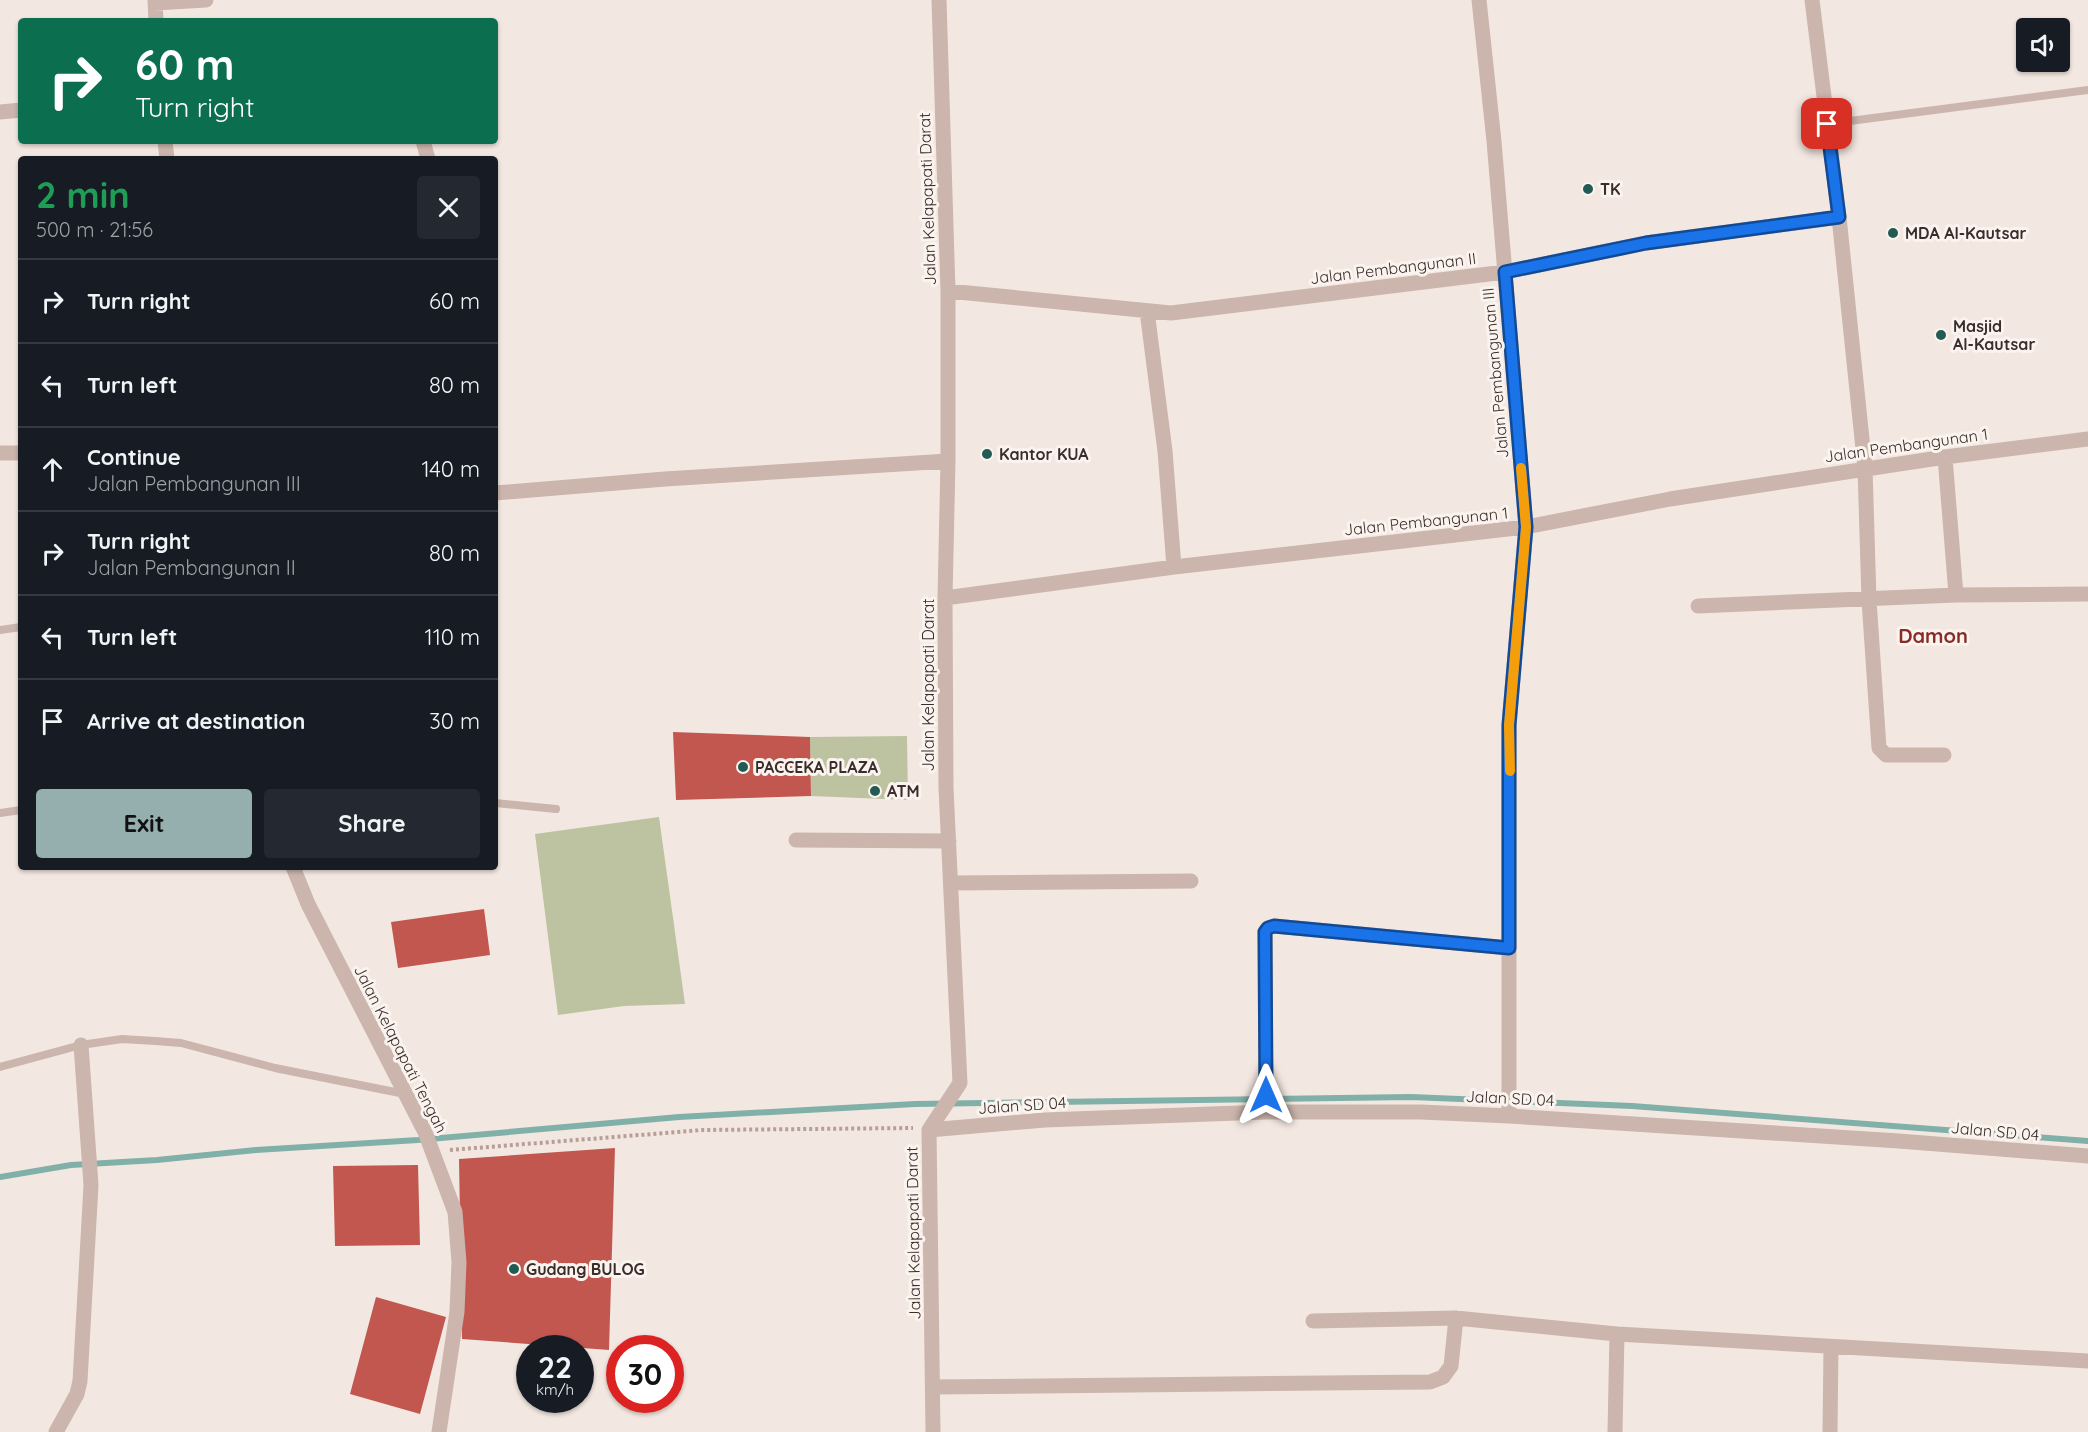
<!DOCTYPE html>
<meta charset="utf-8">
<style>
body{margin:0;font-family:Quicksand,sans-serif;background:#242831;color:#f1f3f6;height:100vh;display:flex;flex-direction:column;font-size:22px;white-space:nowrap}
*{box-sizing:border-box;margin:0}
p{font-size:20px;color:#9ea1a6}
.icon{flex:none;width:33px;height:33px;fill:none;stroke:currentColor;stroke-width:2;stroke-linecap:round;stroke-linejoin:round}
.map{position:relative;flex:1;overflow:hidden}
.sheet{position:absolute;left:18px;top:156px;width:480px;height:714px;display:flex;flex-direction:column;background:#171b24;border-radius:6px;box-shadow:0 2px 4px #0004}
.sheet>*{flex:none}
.top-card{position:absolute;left:18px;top:18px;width:480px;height:126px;border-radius:6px;box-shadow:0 2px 4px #0004;background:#0b6e4f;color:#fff;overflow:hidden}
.tools{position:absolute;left:2016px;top:18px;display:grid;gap:12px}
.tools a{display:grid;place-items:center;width:54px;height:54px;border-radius:6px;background:#171b24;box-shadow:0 2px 4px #0004;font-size:30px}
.speed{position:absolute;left:516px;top:1335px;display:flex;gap:12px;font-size:30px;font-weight:700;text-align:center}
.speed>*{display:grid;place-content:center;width:78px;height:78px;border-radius:50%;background:#171b24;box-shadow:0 2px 4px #0004;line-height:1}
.speed small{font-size:15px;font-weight:400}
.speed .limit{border:9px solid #d22;background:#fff;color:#111}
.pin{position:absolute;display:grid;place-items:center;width:51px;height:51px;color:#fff;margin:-26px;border-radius:12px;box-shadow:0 3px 9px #0006}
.me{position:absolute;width:66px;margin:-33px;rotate:0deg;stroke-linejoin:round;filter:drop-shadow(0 0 4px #0008)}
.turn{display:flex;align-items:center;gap:21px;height:126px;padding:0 18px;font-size:27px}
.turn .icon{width:78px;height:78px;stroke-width:2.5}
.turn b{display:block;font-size:42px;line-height:51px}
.round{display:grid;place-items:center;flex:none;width:63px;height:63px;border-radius:6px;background:#242831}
.head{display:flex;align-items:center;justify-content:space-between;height:102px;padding:0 18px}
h1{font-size:36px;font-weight:800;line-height:45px;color:#1e9e55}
.cta{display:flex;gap:12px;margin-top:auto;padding:12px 18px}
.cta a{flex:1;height:69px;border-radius:6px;background:#94afad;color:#111;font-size:24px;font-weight:800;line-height:69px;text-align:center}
.cta a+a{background:#242831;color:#f1f3f6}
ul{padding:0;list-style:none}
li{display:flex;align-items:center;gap:18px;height:84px;padding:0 18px;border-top:2px solid #363941}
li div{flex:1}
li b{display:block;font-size:22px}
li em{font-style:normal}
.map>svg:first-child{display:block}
.green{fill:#bdc2a1}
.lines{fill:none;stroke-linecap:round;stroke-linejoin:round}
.stream{stroke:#81b0a9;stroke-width:6}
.building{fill:#c25750}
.path{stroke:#b79f97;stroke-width:4;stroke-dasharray:3 3;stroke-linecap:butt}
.lane{stroke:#cbb5ad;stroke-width:8}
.street{stroke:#cbb5ad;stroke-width:15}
.route-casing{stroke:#114b97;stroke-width:15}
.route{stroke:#1a73e8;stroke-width:10}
.slow{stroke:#f59e0b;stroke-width:10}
.poi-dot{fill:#225b54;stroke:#faf3ee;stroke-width:2}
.labels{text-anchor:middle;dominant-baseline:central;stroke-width:6;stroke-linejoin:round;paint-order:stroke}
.poi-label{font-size:16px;font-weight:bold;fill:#3a2d2c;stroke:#faf3ee;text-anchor:start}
.street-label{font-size:16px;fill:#3a2d2c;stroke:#faf3ee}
.quarter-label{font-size:20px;font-weight:bold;fill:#872c27;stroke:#faf3ee}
</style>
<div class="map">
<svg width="2088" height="1432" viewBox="0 0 2088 1432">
<rect width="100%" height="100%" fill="#f3e8e1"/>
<path class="green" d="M907,736L908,800L811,796L810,737Z
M659,817L685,1004L624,1006L558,1015L535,834Z"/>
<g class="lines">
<path class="stream" d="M0,1177L71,1165L157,1160L256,1150L418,1140L679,1117L915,1104L1411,1097L1632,1106L2088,1141"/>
</g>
<path class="building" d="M673,732L810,737L811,796L676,800Z
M484,909L490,955L398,968L391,922Z
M615,1148L609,1350L462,1339L459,1159Z
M418,1165L420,1245L335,1246L333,1166Z
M376,1297L446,1317L420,1414L350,1394Z"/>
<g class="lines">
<path class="path" d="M450,1150L703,1130L913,1128"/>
<path class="lane" d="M1827,124L2088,90
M0,630L21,627
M495,803L556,809
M0,813L21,810
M0,1067L81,1045L122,1039L155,1041L181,1043L275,1068L405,1094"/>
<path class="street" d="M155,0L156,21
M1479,0L1494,141L1526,527L1509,725V1116
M1812,0L1839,217L1865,468L1869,600L1879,748L1886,755H1944
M155,3L206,0
M0,112L21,110
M165,141L167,159
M423,141L428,159
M948,291L1171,313L1505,272L1646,243L1839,217
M1147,311L1165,451L1174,567
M0,453H21
M1945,457L1956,595
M495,493L665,479L948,461
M945,598L1174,567L1526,527L1670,499L1945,457L2088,439
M1698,606L1956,595L2088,594
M796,840L949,841
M293,867L308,904L425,1132L455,1212L459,1262L457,1312L439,1432
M951,883L1191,881
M1266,1112L1265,932L1268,928L1274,926L1509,948
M929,1130L1045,1120L1266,1112H1421L1509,1116L1899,1141L2088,1156
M1313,1321L1456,1318L1617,1334L2088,1361
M934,1387L1430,1382L1443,1377L1451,1366L1456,1318
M56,1432L77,1394L80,1381L91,1185L81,1045
M933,1432L929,1130L960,1083L946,788L945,598L948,461V291L939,0
M1615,1432L1617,1334
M1830,1432L1831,1347"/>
</g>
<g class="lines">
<g class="route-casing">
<path id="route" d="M1266,1095L1265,932L1268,928L1274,926L1509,948V725L1526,527L1505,272L1646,243L1839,217L1827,124"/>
</g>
<use href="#route" class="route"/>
<path class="slow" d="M1510,771L1509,725L1526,527L1521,468"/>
</g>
<g class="poi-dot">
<circle cx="1588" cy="189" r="6"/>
<circle cx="1893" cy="233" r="6"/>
<circle cx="1941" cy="335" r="6"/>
<circle cx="987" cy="454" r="6"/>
<circle cx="743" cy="767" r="6"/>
<circle cx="875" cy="791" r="6"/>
<circle cx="514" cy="1269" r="6"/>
</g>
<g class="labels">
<g class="poi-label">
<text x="1600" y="189">TK</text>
<text x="1905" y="233">MDA Al-Kautsar</text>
<text x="1953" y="326">Masjid<tspan x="1953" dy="18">Al-Kautsar</tspan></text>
<text x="999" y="454">Kantor KUA</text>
<text x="755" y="767">PACCEKA PLAZA</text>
<text x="887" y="791">ATM</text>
<text x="526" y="1269">Gudang BULOG</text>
</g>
<g class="street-label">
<text transform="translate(927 199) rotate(-92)">Jalan Kelapapati Darat</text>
<text transform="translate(1393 268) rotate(-7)">Jalan Pembangunan II</text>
<text transform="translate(1495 373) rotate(-95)">Jalan Pembangunan III</text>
<text transform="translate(1906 445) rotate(-8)">Jalan Pembangunan 1</text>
<text transform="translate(1426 521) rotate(-6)">Jalan Pembangunan 1</text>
<text transform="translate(928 685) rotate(-90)">Jalan Kelapapati Darat</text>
<text transform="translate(401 1049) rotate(63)">Jalan Kelapapati Tengah</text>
<text transform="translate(1510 1098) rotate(3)">Jalan SD 04</text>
<text transform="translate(1022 1105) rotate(-4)">Jalan SD 04</text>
<text transform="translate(1995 1131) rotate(5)">Jalan SD 04</text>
<text transform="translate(913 1233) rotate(-91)">Jalan Kelapapati Darat</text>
</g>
<g class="quarter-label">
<text x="1933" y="635">Damon</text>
</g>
</g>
</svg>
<div class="tools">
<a><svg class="icon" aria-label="sound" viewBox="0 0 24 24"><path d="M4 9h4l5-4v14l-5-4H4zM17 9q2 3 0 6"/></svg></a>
</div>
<div class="speed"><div>22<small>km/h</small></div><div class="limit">30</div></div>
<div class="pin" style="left:1827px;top:124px;background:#d93025"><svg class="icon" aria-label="arrive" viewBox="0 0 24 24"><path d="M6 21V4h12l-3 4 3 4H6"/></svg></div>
<svg class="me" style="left:1266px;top:1095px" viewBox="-20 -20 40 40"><path d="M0-17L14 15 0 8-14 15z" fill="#1a73e8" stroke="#fff" stroke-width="4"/></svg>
<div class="top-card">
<div class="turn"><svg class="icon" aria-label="right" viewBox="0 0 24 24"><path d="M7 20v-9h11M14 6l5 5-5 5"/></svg><div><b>60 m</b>Turn right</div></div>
</div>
<section class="sheet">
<div class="head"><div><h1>2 min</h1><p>500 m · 21:56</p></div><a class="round"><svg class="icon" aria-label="close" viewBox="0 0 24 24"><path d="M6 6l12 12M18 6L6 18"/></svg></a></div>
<ul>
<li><svg class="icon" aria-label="right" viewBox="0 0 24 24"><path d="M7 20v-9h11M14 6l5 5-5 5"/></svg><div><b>Turn right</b></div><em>60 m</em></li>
<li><svg class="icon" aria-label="left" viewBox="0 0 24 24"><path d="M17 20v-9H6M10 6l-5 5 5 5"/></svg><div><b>Turn left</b></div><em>80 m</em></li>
<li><svg class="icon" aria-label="ahead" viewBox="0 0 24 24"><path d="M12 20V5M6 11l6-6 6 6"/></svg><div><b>Continue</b><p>Jalan Pembangunan III</p></div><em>140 m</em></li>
<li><svg class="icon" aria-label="right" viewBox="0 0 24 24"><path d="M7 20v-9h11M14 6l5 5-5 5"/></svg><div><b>Turn right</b><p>Jalan Pembangunan II</p></div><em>80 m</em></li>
<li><svg class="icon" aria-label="left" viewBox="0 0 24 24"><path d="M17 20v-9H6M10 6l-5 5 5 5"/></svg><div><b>Turn left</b></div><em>110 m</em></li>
<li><svg class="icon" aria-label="arrive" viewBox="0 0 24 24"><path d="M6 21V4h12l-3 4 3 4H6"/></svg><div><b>Arrive at destination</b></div><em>30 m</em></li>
</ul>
<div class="cta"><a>Exit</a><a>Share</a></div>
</section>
</div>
